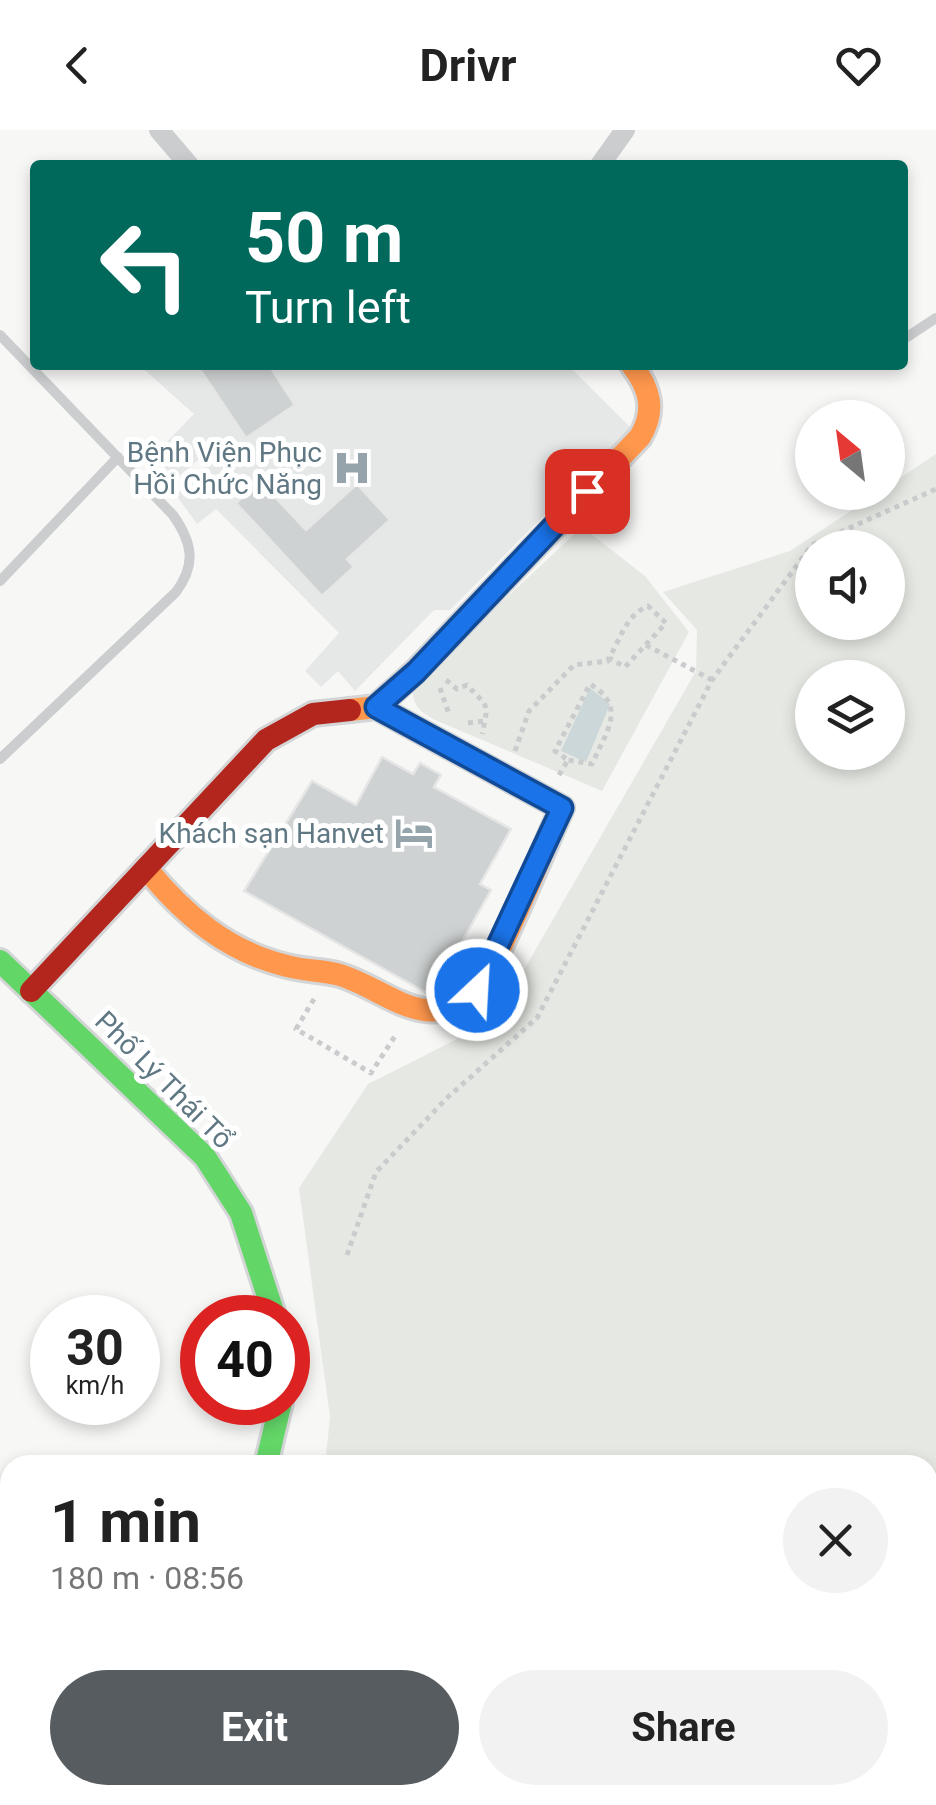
<!DOCTYPE html>
<meta charset="utf-8">
<style>
body{margin:0;font-family:Roboto,sans-serif;background:#f2f2f2;color:#222;height:100vh;display:flex;flex-direction:column;font-size:38px;white-space:nowrap}
*{box-sizing:border-box;margin:0}
p{font-size:32px;color:#767676}
.icon{flex:none;width:55px;height:55px;fill:none;stroke:currentColor;stroke-width:2;stroke-linecap:round;stroke-linejoin:round}
.map{position:relative;flex:1;overflow:hidden}
.sheet{position:absolute;left:0px;top:1325px;width:938px;height:350px;display:flex;flex-direction:column;background:#fff;border-radius:30px 30px 0 0;box-shadow:0 5px 15px #0003}
.sheet>*{flex:none}
.top-card{position:absolute;left:30px;top:30px;width:878px;height:210px;border-radius:10px;box-shadow:0 5px 15px #0003;background:#00695c;color:#fff;overflow:hidden}
.needle{width:65px;rotate:331deg}
.tools{position:absolute;left:795px;top:270px;display:grid;gap:20px}
.tools a{display:grid;place-items:center;width:110px;height:110px;border-radius:50%;background:#fff;box-shadow:0 5px 15px #0003;font-size:50px}
.speed{position:absolute;left:30px;top:1165px;display:flex;gap:20px;font-size:50px;font-weight:700;text-align:center}
.speed>*{display:grid;place-content:center;width:130px;height:130px;border-radius:50%;background:#fff;box-shadow:0 5px 15px #0003;line-height:1}
.speed small{font-size:25px;font-weight:400}
.speed .limit{border:15px solid #d22;background:#fff;color:#111}
.pin{position:absolute;display:grid;place-items:center;width:85px;height:85px;color:#fff;margin:-42px;border-radius:20px;box-shadow:0 5px 15px #0006}
.me{position:absolute;width:110px;margin:-55px;rotate:25deg;stroke-linejoin:round;filter:drop-shadow(0 0 8px #0008)}
.turn{display:flex;align-items:center;gap:35px;height:210px;padding:0 50px;font-size:45px}
.turn .icon{width:130px;height:130px;stroke-width:2.5}
.turn b{display:block;font-size:70px;line-height:85px}
.round{display:grid;place-items:center;flex:none;width:105px;height:105px;border-radius:52px;background:#f2f2f2}
.head{display:flex;align-items:center;justify-content:space-between;height:170px;padding:0 50px}
h1{font-size:60px;font-weight:700;line-height:75px}
.button{display:flex;gap:20px;margin-top:auto;padding:20px 50px}
.button a{flex:1;height:115px;border-radius:60px;background:#565c60;color:#fff;font-size:40px;font-weight:700;line-height:115px;text-align:center}
.button a+a{background:#f2f2f2;color:#222}
header{display:flex;justify-content:space-between;align-items:center;height:130px;padding:0 50px;background:#fff;font-size:45px;font-weight:700}
.map>svg:first-child{display:block}
.built{fill:#e5e8e7}
.green{fill:#e6e9e3;fill-rule:evenodd}
.water{fill:#ccd7d9}
.building{fill:#cfd2d2;stroke:#e6e6e6;stroke-width:2.5}
.lines{fill:none;stroke-linecap:round;stroke-linejoin:round}
.fast-casing{stroke:#d4d5d6;stroke-width:28}
.slow-casing{stroke:#d4d5d6;stroke-width:28}
.jam-casing{stroke:#d4d5d6;stroke-width:28}
.path{stroke:#c9cbcc;stroke-width:5;stroke-dasharray:5 5;stroke-linecap:butt}
.lane{stroke:#cbcdce;stroke-width:10}
.street{stroke:#cbcdce;stroke-width:20}
.fast{stroke:#63d668;stroke-width:22}
.slow{stroke:#ff974d;stroke-width:22}
.jam{stroke:#b3261e;stroke-width:22}
.route-casing{stroke:#114b97;stroke-width:25}
.route{stroke:#1a73e8;stroke-width:18}
.labels{text-anchor:middle;dominant-baseline:central;stroke-width:10;stroke-linejoin:round;paint-order:stroke}
.poi-label{font-size:28px;fill:#607883;stroke:#fff;text-anchor:end}
.street-label{font-size:28px;fill:#607883;stroke:#fff}
</style>
<header><svg class="icon" aria-label="back" viewBox="0 0 24 24"><path d="M15 5l-7 7 7 7"/></svg>Drivr<svg class="icon" aria-label="heart" viewBox="0 0 24 24"><path d="M12 20l-8-8c-3-5 5-10 8-4 3-6 11-1 8 4z"/></svg></header>
<div class="map">
<svg width="936" height="1675" viewBox="0 0 936 1675">
<rect width="100%" height="100%" fill="#f7f7f6"/>
<path class="built" d="M139,235H568L631,298L450,480H434L355,561L338,541L321,557L305,541L339,503L216,379L197,394L176,365L205,339L198,330L179,346L171,347L158,327L159,320L194,284Z"/>
<path class="green" d="M936,324V1675H217L222,1665H928V1335H325L330,1287L299,1058L368,954L495,890L696,541L697,500L663,462L790,421L878,363L888,362V356ZM812,418H888V492H812ZM812,548H888V622H812Z
M582,397L645,446L689,502L602,661L433,589C418,580 413,575 412,556Z"/>
<path class="water" d="M590,558L610,574L586,632L561,621Z"/>
<path class="building" d="M197,235H269L295,275L246,308Z
M260,351L306,400L357,354L390,390L347,429L354,437L322,466L236,373Z
M382,627L413,644L420,633L441,645L434,657L511,699L480,754L491,760L459,817L468,822L447,859L438,862L427,863L244,761L312,651L356,675Z"/>
<g class="lines">
<g class="fast-casing">
<path id="fast" d="M376,577L490,639
M0,831L205,1027L241,1083L275,1188
M266,1335L281,1272"/>
</g>
<g class="slow-casing">
<path id="slow" d="M350,580L376,577L415,542L640,307C656,280 650,259 632,235
M146,738C184,785 228,822 287,836C305,841 323,840 340,845C386,859 426,905 473,864C492,848 547,710 562,678L490,639
M133,1675L138,1665"/>
</g>
<g class="jam-casing">
<path id="jam" d="M31,861L266,610L313,584L350,580"/>
</g>
<path class="path" d="M646,515L712,550
M446,550L457,559L467,555C487,577 490,571 482,604
M440,558L449,584
M468,593L485,591
M515,621L529,581L574,535L608,531L609,528C621,508 626,485 648,476L666,493L625,537L609,528
M559,645L568,630L555,621L590,554C628,577 606,602 592,634L568,630
M314,869L296,899L371,943L397,903
M347,1125L376,1042L448,967L537,888L712,550L812,415L936,359"/>
<path class="lane" d="M0,205L173,385C192,412 197,434 176,462L0,629
M907,207L936,188
M0,451L118,327"/>
<path class="street" d="M159,0L189,35
M600,35L625,0"/>
<use href="#fast" class="fast"/>
<use href="#slow" class="slow"/>
<use href="#jam" class="jam"/>
</g>
<g class="lines">
<g class="route-casing">
<path id="route" d="M477,860L562,678L376,577L416,542L587,361"/>
</g>
<use href="#route" class="route"/>
</g>
<defs>
<g id="hospital-bare" transform="scale(3)"><path d="M-5-5h3v3.5h4V-5h3V5h-3V1.5h-4V5h-3Z" fill="#95a4ab" stroke="#fff" stroke-width="2.5" paint-order="stroke"/></g>
<g id="hotel-bare" transform="scale(3)"><path d="M-6-4.5h1.5V1H6V5H4.5V3h-9V5H-6ZM-4 0a1.8 1.8 0 1 1 3.6 0ZM.5 0V-2.5h3Q6-2.5 6 0Z" fill="#95a4ab" stroke="#fff" stroke-width="2.5" paint-order="stroke"/></g>
</defs>
<g fill-rule="evenodd">
<use href="#hospital-bare" x="352" y="338"/>
<use href="#hotel-bare" x="414" y="703"/>
</g>
<g class="labels">
<g class="poi-label">
<text x="322" y="322">Bệnh Viện Phục<tspan x="322" dy="32">Hồi Chức Năng</tspan></text>
<text x="384" y="703">Khách sạn Hanvet</text>
</g>
<g class="street-label">
<text transform="translate(164 950) rotate(45)">Phố Lý Thái Tổ</text>
</g>
</g>
</svg>
<div class="tools">
<a><svg class="needle" viewBox="-14 -14 28 28"><path d="M0-13l5 13h-10z" fill="#e53935"/><path d="M0 13l5-13h-10z" fill="#767676"/></svg></a>
<a><svg class="icon" aria-label="sound" viewBox="0 0 24 24"><path d="M4 9h4l5-4v14l-5-4H4zM17 9q2 3 0 6"/></svg></a>
<a><svg class="icon" aria-label="layers" viewBox="0 0 24 24"><path d="M12 4l9 5-9 5-9-5zM3 14l9 5 9-5"/></svg></a>
</div>
<div class="speed"><div>30<small>km/h</small></div><div class="limit">40</div></div>
<div class="pin" style="left:587px;top:361px;background:#d93025"><svg class="icon" aria-label="arrive" viewBox="0 0 24 24"><path d="M6 21V4h12l-3 4 3 4H6"/></svg></div>
<svg class="me" style="left:477px;top:860px" viewBox="-20 -20 40 40"><circle r="17" fill="#1a73e8" stroke="#fff" stroke-width="3"/><path d="M0-11L8 9 0 5-8 9z" fill="#fff"/></svg>
<div class="top-card">
<div class="turn"><svg class="icon" aria-label="left" viewBox="0 0 24 24"><path d="M17 20v-9H6M10 6l-5 5 5 5"/></svg><div><b>50 m</b>Turn left</div></div>
</div>
<section class="sheet">
<div class="head"><div><h1>1 min</h1><p>180 m · 08:56</p></div><a class="round"><svg class="icon" aria-label="close" viewBox="0 0 24 24"><path d="M6 6l12 12M18 6L6 18"/></svg></a></div>
<div class="button"><a>Exit</a><a>Share</a></div>
</section>
</div>
